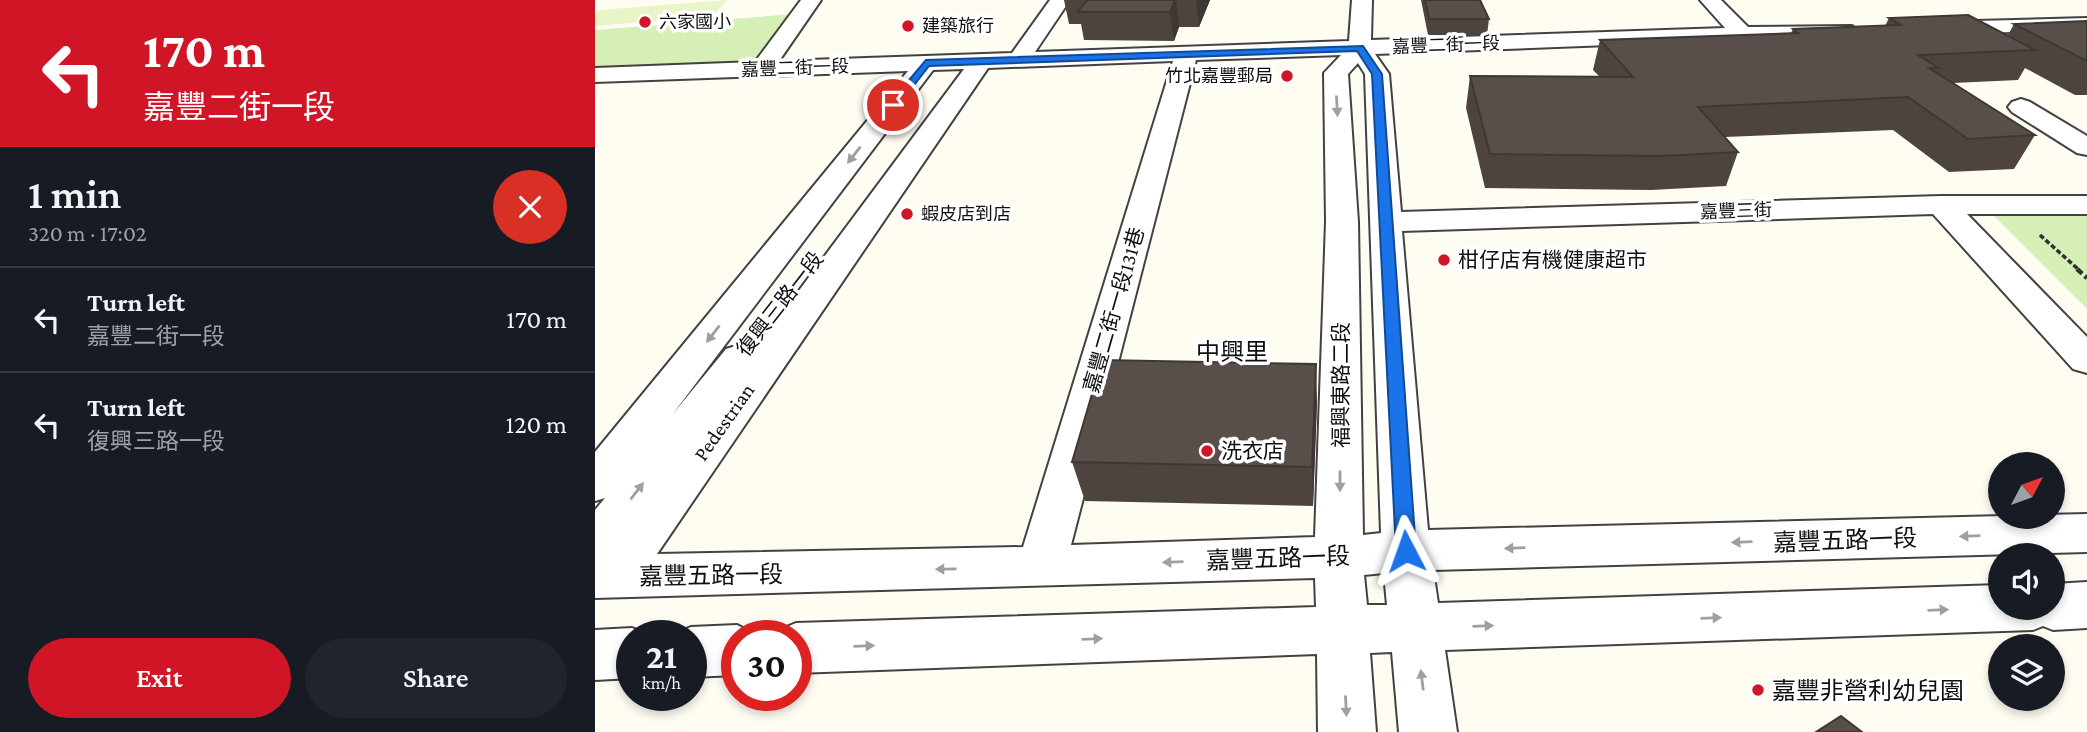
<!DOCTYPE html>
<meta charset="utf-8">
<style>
body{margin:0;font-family:"Crimson Pro","Noto Sans TC",serif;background:#20242c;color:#f1f3f6;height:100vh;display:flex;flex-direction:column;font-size:26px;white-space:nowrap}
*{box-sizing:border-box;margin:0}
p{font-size:23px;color:#9ea1a6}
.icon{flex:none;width:38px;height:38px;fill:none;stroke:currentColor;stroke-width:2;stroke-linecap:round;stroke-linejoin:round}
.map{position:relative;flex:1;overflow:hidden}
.panel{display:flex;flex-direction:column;background:#171b24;width:595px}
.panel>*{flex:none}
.top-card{background:#d01626;color:#fff;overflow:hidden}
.needle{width:46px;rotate:49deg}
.tools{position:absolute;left:1393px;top:452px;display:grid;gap:14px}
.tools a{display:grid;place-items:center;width:77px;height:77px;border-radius:50%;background:#171b24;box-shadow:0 4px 10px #0003;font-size:35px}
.speed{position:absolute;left:21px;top:620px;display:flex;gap:14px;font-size:35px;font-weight:700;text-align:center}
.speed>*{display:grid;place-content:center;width:91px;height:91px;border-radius:50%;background:#171b24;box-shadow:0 4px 10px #0003;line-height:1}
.speed small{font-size:18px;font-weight:400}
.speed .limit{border:10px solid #d22;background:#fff;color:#111}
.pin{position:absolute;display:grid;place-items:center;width:60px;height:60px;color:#fff;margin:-30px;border:4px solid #fff;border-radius:50%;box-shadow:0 2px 7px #0007}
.me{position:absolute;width:77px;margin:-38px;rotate:356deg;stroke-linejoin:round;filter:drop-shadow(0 0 5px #0008)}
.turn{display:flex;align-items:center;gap:24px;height:147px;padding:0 28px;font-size:32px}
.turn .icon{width:91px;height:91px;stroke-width:2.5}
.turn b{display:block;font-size:49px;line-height:60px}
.round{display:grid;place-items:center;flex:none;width:74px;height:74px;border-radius:37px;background:#20242c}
.overview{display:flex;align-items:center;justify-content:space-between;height:119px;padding:0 28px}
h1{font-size:42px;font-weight:600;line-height:52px}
.cta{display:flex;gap:14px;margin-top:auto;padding:14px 28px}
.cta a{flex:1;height:80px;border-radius:42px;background:#d01626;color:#fff;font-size:28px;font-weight:600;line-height:80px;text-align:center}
.cta a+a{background:#20242c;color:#f1f3f6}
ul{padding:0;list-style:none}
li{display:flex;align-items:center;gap:21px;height:105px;padding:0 28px;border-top:2px solid #363941}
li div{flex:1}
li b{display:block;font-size:26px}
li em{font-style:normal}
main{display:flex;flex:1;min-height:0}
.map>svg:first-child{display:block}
.green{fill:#d6efb6}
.pitch{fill:#e7f5c9}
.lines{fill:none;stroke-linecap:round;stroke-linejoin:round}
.minor-casing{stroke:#424242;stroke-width:4}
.path-far1{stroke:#313131;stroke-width:3.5;stroke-dasharray:5 2.5;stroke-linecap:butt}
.path{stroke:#313131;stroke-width:4.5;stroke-dasharray:7 3.5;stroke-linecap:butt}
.minor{fill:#fff;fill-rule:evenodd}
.wall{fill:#4d4440}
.shaded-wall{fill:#3e3734}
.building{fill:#594f4a;stroke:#3e3734;stroke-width:2}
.oneway{fill:#9f9f9f}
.route{fill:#1a73e8;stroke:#114b97;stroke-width:2}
.poi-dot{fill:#d01626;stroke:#fff;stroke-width:2.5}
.labels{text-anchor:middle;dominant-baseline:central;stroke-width:7;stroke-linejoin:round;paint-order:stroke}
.far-poi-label{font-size:18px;fill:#0f0f0f;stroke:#fff;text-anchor:start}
.far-street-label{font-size:18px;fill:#0f0f0f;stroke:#fff}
.poi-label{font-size:21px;fill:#0f0f0f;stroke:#fff;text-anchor:start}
.street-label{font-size:21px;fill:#0f0f0f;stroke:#fff}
.quarter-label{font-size:24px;fill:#0f0f0f;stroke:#fff}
.near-street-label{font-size:24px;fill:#0f0f0f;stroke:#fff}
.near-poi-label{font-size:24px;fill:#0f0f0f;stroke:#fff;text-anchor:start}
</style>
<main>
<section class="panel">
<div class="top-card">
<div class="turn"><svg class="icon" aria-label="left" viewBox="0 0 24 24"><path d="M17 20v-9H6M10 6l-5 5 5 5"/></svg><div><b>170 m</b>嘉豐二街一段</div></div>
</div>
<div class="overview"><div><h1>1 min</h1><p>320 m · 17:02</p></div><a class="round" style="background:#d93025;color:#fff"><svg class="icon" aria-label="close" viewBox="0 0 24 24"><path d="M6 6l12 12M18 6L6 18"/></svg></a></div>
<ul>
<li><svg class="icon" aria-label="left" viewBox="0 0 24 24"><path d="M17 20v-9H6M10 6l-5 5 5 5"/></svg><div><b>Turn left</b><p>嘉豐二街一段</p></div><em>170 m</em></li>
<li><svg class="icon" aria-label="left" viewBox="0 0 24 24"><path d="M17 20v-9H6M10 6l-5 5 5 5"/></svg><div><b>Turn left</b><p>復興三路一段</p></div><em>120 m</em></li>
</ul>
<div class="cta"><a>Exit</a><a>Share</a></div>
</section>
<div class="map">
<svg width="1492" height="732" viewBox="0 0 1492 732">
<rect width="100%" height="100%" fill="#fffcf2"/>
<path class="green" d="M199,14L157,64L0,70V30Z
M1396,213L1492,214V309Z"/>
<path class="pitch" d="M132,0L118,16L0,26V14L5,10Z"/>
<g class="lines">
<g class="minor-casing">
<path id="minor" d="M206,0H226L184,61L417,53L455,0H475L440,52L754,41L757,0H777L776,40L1130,28L1105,0H1126L1153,27L1257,26L1261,30L1257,34L1250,36L780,54L794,74L806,212L1346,196H1492V214H1372L1492,337V373L1478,369L1338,214L807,231L833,530L1492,514V552L838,570L843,603L1405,585V607H1458V584L1492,582V628L1458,630L1448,626L1438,630L850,650L862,732H804L797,652L775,653L781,732H723L722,654L201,673V635H180L182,631L201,623L721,607L720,578L0,598V510L10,498L0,501V452L313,71L0,82V68L160,62ZM746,55L729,73L731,222L720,537L476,545L601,60ZM578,61L428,547L62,554L393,68ZM763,63L770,74L786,533L768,535L763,222L753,74ZM369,69L159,351L144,345L131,349L77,415L338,70ZM789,573L792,605H772L769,575Z
M1492,18V30L1342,34L1335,32L1332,28L1335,24L1342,22Z
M1426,99L1435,102L1492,136V155L1482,153L1417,112L1413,107L1417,102Z
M142,625L162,635H142V675L96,677V635H77L96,627Z
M37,628L55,635H37V678L0,680V630Z"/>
</g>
<path class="path-far1" d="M1445,235L1484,270"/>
<path class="path" d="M1482,269L1492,278"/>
<use href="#minor" class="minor"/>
</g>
<path class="wall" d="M469,0H615L604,27H584L579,41L489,40L486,24H474Z
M826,0H885L894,19L892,35H833Z
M1294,18L1413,35L1419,24L1492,21V95H1480L1430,68L1423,80L1358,83L1440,135L1419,169L1354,172L1298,130L1130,137L1143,152L1131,186L1056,190L890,188L871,108L875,76L1005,77L998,70L1005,40L1196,33L1198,29L1290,26Z
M722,402L718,506L490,501L477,462Z"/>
<path class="shaded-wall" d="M581,0L584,27L579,41L575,12Z
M601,0H615L604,27Z
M721,364L722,402L718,506L717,467Z"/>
<path class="building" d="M492,0H580L575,12H483Z
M830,0H885L894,19H834Z
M1373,15L1440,50L1323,55L1344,68H1334L1440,135L1373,139L1313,97L1103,107L1143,152L1066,156L895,154L875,76L1038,77L1005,40L1203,33L1198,29L1306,25L1294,18Z
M1492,21V61L1419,24Z
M507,360L721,364L717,467L477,462Z
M1246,716L1267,732H1221Z"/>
<defs><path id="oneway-solid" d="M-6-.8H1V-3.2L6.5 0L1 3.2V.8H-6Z" transform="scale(1.75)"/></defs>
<g class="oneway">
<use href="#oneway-solid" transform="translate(742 106) rotate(87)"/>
<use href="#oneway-solid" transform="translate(259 155) rotate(128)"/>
<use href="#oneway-solid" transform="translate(118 334) rotate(128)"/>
<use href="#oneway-solid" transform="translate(745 481) rotate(90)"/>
<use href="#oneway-solid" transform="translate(42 491) rotate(-52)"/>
<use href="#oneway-solid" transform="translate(1375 536) rotate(178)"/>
<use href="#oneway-solid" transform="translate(1147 542) rotate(178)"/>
<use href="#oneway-solid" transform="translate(920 548) rotate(178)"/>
<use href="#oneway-solid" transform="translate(578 562) rotate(178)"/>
<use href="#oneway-solid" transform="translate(351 569) rotate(179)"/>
<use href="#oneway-solid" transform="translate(1343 610) rotate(-2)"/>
<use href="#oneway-solid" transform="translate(1116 618) rotate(-2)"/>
<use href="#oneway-solid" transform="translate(888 626) rotate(-2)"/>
<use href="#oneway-solid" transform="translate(497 639) rotate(-2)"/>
<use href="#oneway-solid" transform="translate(269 646) rotate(-2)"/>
<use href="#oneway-solid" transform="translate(827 680) rotate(-97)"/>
<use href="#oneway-solid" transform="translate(751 706) rotate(87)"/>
</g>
<path class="route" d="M768,46L787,74L821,551L818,557L811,560L804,557L801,551L777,74L762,51L334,66L302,107L293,105L331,60Z"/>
<g class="poi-dot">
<circle cx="50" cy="22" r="7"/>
<circle cx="313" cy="26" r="7"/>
<circle cx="692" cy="76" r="7"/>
<circle cx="312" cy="214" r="7"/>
<circle cx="849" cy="260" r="7"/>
<circle cx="612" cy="451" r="7"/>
<circle cx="1163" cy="690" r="7"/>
</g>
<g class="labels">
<g class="far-poi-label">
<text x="64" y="22">六家國小</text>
<text x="327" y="26">建築旅行</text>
<text x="678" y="76" text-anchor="end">竹北嘉豐郵局</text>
<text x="326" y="214">蝦皮店到店</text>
</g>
<g class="far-street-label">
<text transform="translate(851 45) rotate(-2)">嘉豐二街一段</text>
<text transform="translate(200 68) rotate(-2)">嘉豐二街一段</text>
<text transform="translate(1141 211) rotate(-2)">嘉豐三街</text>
</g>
<g class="poi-label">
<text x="863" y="260">柑仔店有機健康超市</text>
<text x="626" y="451">洗衣店</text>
</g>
<g class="street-label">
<text transform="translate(185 304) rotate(-52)">復興三路一段</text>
<text transform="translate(519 310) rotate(-74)">嘉豐二街一段131巷</text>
<text transform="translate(746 385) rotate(-90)">福興東路二段</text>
<text transform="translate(129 422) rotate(-55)">Pedestrian</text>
</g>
<g class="quarter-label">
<text x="637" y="351">中興里</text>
</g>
<g class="near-street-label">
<text transform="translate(1250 540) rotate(-2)">嘉豐五路一段</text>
<text transform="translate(683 558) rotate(-2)">嘉豐五路一段</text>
<text transform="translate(116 575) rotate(-1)">嘉豐五路一段</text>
</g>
<g class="near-poi-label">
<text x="1177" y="690">嘉豐非營利幼兒園</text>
</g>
</g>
</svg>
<div class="tools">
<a><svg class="needle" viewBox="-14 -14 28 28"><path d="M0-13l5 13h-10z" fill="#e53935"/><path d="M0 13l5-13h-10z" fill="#9ea1a6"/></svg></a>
<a><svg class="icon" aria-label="sound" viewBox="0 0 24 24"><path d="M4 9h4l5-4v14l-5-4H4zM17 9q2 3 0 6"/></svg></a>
<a><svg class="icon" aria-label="layers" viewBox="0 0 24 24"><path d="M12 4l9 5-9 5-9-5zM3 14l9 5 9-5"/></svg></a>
</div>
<div class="speed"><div>21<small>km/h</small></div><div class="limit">30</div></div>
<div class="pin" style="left:298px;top:105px;background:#d93025"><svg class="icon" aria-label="arrive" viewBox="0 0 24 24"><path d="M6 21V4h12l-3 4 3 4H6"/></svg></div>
<svg class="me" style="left:811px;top:551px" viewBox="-20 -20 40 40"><path d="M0-17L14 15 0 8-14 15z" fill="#1a73e8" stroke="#fff" stroke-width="4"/></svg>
</div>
</main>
